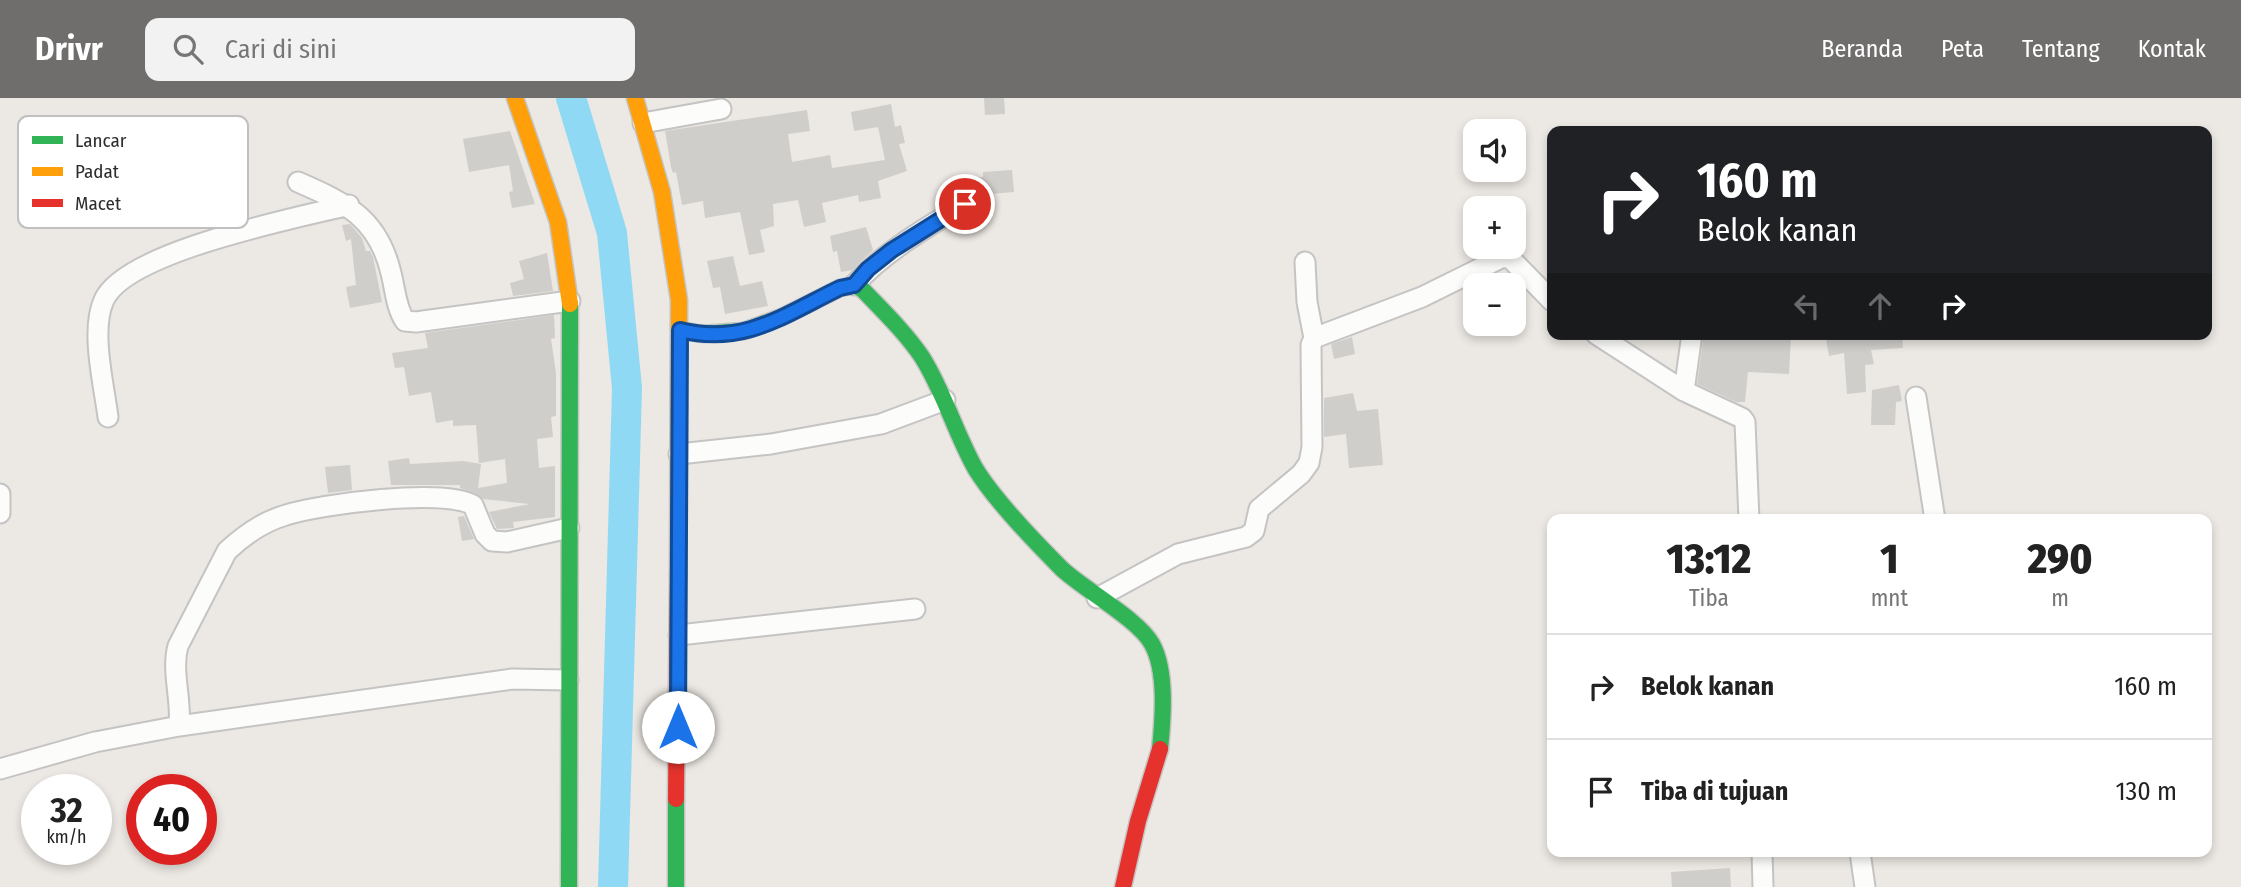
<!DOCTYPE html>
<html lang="id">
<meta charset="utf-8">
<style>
body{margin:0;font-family:"Fira Sans Condensed",sans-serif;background:#f2f2f2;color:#222;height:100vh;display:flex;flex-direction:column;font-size:26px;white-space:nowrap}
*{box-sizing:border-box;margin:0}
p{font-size:23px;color:#767676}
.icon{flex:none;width:38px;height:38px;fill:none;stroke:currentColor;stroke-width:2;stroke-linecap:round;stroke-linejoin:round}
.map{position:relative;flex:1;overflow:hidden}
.panel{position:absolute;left:1547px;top:416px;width:665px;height:343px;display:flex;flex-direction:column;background:#fff;border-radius:14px;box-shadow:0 4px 10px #0003}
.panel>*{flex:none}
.hud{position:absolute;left:1547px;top:28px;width:665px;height:214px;border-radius:14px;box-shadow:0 4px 10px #0003;background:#202124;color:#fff;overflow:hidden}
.tools{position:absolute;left:1463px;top:21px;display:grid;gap:14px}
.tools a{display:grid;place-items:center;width:63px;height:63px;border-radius:14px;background:#fff;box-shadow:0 4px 10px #0003;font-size:35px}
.speed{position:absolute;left:21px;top:676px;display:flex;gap:14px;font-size:35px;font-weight:700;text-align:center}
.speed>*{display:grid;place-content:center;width:91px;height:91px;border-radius:50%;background:#fff;box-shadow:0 4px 10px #0003;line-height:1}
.speed small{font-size:18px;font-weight:400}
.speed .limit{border:10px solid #d22;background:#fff;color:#111}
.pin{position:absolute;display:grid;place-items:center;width:60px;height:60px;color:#fff;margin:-30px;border:4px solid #fff;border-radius:50%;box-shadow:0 2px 7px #0007}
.me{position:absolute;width:77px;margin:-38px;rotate:0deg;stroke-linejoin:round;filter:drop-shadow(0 0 5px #0008)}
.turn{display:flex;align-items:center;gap:24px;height:147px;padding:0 35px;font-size:32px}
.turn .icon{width:91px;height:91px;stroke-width:2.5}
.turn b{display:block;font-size:49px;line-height:60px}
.lanes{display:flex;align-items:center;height:66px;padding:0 35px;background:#0003;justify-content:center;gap:35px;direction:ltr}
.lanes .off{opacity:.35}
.eta{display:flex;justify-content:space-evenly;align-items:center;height:119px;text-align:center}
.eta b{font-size:42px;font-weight:800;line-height:49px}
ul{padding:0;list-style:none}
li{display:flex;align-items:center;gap:21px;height:105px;padding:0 35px;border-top:2px solid #e0e0e0}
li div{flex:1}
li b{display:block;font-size:26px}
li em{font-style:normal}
header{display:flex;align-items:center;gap:42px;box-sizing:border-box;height:98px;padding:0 35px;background:#706e6d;color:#fff}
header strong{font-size:33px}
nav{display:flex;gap:38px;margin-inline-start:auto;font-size:24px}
.search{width:490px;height:63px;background:#f2f2f2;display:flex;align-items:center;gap:18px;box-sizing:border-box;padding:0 24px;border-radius:14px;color:#767676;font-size:26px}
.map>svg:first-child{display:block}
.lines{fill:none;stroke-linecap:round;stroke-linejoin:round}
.river{stroke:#90d9f4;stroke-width:30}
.building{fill:#d0ceca}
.street-casing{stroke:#c5c4c4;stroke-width:23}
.fast-casing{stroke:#c5c4c4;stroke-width:19}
.slow-casing{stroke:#c5c4c4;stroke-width:19}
.jam-casing{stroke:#c5c4c4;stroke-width:19}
.street{stroke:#fcfcfb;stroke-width:19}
.fast{stroke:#30b455;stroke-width:16}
.slow{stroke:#ff9f0a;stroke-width:16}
.jam{stroke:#e5322d;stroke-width:16}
.route-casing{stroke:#114b97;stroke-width:18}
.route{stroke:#1a73e8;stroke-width:12}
.key{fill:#fff;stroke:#c0c0c0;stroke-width:2}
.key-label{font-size:19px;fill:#2d2d2d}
</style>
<header>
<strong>Drivr</strong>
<div class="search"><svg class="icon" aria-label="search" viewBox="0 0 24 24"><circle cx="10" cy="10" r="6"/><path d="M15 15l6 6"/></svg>Cari di sini</div>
<nav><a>Beranda</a><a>Peta</a><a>Tentang</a><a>Kontak</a></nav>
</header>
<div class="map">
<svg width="2241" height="789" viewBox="0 0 2241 789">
<rect width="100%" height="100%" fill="#ece8e3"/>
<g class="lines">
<path class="river" d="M571,0L612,135L627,290L613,789"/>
</g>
<path class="building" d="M984,0H1004L1005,16L985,17Z
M891,6L895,29L901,27L905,45L899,46L907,73L878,83L881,100L859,104L858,97L822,105L826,124L804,129L798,102L773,106L774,128L760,132L765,154L749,157L740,114L705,120L703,103L682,107L676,74L673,75L671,69L665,33L807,12L810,33L788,36L792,64L830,57L832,70L885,62L878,29L854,33L851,14Z
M510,33L535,106L512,110L509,94L513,93L509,67L469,74L463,41Z
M1012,72L1014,94L979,97L965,94L948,95L947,81L983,79V74Z
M350,126L362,140L366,153H370L373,159L382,204L350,210L346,189L356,187L351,141L346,143L342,127Z
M866,129L873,152L852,172L841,174L837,153L833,154L830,138Z
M547,155L553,193L513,198L510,185L524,181L519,163Z
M733,158L740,188L762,183L768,208L725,216L720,189L713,190L707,163Z
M554,217L555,240L551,241L556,275V318L551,319L553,339L537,341L539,370L555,368V419L513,424L514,430L497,431L489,414L530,406L483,401L477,396L460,390V387H391L388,363L409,360L410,366L463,363L481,366L478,390L507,385L505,361L479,365L476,327L453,328V322L436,325L431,294L409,298L404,269L395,270L392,255L428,250L425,235Z
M1704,236H1791L1789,276L1748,274L1745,304H1736L1697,286Z
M1852,236H1902L1903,250L1871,252L1874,266L1865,267L1866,294L1847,296L1844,255L1829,258L1826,241Z
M1352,239L1355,256L1334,261L1331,246Z
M1899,287L1902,303L1896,304L1895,327H1871L1872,292Z
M1353,295L1357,313L1378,311L1383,367L1349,370L1346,336L1324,339V300Z
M350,367L352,392L328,395L325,369Z
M464,418L474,441L462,443L458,419Z
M1730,770L1731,789H1672L1671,774Z"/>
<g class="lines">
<g class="street-casing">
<path id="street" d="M643,25L721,11
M298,84C346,105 378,120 391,175C395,190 396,210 405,223L416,224L570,203
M1305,164L1307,204L1314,240
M854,187C885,153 926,130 965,106
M1596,236L1684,293
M1692,236L1684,293L1742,320L1745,324L1749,422
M1916,299L1935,422
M108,319C104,287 90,232 104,202C126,153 297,120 349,107
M679,356L771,346L881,326L945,302
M0,396V415
M1097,500L1178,456L1246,439L1254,433L1259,411L1301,376L1309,365L1312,349L1311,247L1314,240L1422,199L1503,159L1511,161L1552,203
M679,537L915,511
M179,628C182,602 171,573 178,548L227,453C243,438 265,423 286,417C321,406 443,390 473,407L485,436L492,443L507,444L569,430
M0,671L95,644L179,628L512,581L568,582
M1762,754L1763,789
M1860,754L1865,789"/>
</g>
<g class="fast-casing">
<path id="fast" d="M680,232L703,236L744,233L782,219L840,190L854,187L862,191C883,213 905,234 922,259C944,294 955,334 975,370C995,403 1035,444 1062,471C1086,493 1138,521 1152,546C1167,573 1163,621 1160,651
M569,789L570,206
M676,789V701"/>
</g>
<g class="slow-casing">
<path id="slow" d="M515,0L558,124L570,206
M635,0L662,94L679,202L678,478"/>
</g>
<g class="jam-casing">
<path id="jam" d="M676,701L678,478
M1123,789L1138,723L1160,651"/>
</g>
<use href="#street" class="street"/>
<use href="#fast" class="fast"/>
<use href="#slow" class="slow"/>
<use href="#jam" class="jam"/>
</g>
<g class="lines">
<g class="route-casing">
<path id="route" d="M678,629L680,232C744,248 784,217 840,190L854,187L868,171L892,152L965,106"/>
</g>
<use href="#route" class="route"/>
</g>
<rect x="18" y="18" width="230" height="112" rx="10" class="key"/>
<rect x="32" y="38" width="31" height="8" fill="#30b455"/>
<rect x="32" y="69" width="31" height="9" fill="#ff9f0a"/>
<rect x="32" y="101" width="31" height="8" fill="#e5322d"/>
<g class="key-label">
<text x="75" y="49">Lancar</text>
<text x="75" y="80">Padat</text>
<text x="75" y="112">Macet</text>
</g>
</svg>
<div class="tools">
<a><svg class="icon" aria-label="sound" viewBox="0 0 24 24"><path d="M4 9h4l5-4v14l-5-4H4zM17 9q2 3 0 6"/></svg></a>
<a>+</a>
<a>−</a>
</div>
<div class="speed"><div>32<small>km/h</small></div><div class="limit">40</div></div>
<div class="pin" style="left:965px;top:106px;background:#d93025"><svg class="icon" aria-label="arrive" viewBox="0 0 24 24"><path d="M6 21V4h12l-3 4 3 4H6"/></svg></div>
<svg class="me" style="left:678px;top:629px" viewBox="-20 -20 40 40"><circle r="19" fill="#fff"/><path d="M0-13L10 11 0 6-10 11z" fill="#1a73e8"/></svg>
<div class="hud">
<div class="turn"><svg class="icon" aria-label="right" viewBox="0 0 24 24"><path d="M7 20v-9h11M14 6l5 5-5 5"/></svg><div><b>160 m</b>Belok kanan</div></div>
<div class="lanes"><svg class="icon off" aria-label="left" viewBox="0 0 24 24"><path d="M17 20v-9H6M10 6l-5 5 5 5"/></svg><svg class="icon off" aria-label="ahead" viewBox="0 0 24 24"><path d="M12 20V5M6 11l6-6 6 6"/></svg><svg class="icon" aria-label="right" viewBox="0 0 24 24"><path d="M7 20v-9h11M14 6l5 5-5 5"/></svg></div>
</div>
<section class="panel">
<div class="eta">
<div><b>13:12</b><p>Tiba</p></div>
<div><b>1</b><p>mnt</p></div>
<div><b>290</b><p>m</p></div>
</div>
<ul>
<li><svg class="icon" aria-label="right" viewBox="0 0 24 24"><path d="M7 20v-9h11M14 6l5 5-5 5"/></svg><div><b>Belok kanan</b></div><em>160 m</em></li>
<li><svg class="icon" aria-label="arrive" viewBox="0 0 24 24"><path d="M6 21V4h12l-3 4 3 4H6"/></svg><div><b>Tiba di tujuan</b></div><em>130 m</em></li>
</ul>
</section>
</div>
